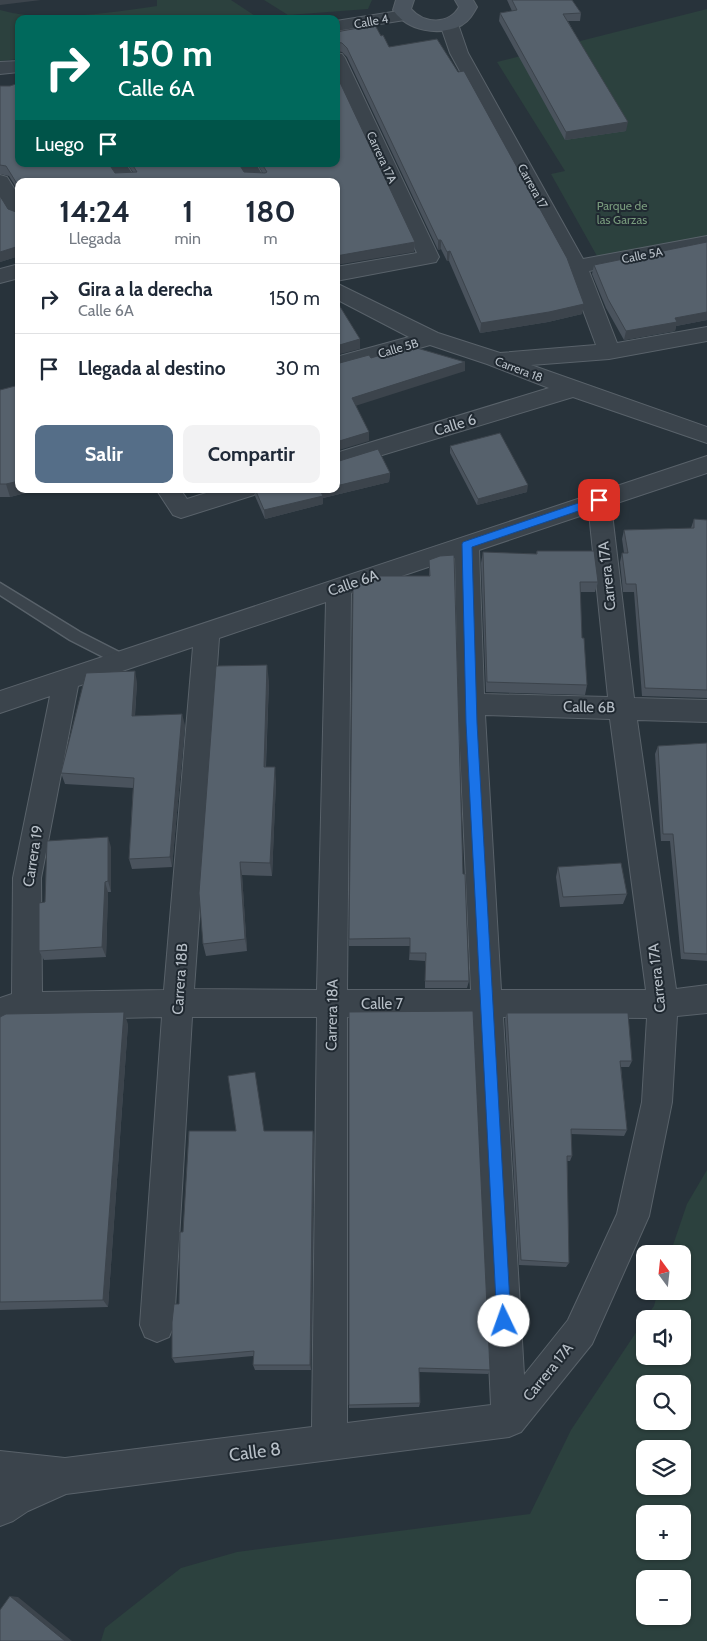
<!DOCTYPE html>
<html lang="es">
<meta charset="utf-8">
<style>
body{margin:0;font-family:Cabin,sans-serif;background:#f2f2f3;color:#1f2937;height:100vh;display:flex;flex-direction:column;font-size:19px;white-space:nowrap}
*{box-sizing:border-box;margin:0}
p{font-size:16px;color:#747a83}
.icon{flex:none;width:28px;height:28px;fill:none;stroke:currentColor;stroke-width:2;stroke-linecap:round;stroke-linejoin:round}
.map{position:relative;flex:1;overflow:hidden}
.drawer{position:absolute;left:15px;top:178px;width:325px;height:315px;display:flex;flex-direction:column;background:#fff;border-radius:10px;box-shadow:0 1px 4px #0004}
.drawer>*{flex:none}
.banner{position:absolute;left:15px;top:15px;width:325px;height:152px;border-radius:10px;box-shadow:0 1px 4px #0004;background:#00695c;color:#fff;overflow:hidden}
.needle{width:32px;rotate:345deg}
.tools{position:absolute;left:636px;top:1245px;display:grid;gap:10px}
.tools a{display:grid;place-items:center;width:55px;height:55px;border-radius:10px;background:#fff;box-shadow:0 1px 4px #0004;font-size:25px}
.pin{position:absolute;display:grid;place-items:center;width:42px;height:42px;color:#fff;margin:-21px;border-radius:10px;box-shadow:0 2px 8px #0006}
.me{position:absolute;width:55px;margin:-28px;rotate:357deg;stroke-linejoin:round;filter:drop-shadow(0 0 4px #0008)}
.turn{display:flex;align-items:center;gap:18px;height:105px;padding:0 20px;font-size:22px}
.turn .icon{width:65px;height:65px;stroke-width:2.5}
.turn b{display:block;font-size:35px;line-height:42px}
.then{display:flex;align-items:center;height:48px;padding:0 20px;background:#0003;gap:10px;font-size:19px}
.eta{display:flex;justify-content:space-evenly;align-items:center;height:85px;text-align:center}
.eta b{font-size:30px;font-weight:800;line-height:35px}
.action{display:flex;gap:10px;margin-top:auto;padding:10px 20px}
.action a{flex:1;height:58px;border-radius:10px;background:#556e88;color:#fff;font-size:20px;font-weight:800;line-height:58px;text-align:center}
.action a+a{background:#f2f2f3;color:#1f2937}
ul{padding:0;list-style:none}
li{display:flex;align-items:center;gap:15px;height:70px;padding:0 20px;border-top:1px solid #e0e1e3}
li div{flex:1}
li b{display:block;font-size:19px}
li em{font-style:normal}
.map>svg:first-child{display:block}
.green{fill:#2c413e;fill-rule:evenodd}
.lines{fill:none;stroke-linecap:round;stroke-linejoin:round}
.lane-casing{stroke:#59626a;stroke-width:3}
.street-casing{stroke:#59626a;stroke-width:2}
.secondary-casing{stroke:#59626a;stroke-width:2}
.lane{fill:#3b444c;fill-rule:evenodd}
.street{fill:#3b444c;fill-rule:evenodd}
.secondary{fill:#4a545e;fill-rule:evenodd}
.wall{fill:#4a535d}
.shaded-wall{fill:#3c444c}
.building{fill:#56616c;stroke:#3c444c}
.route{fill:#1a73e8;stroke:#114b97}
.labels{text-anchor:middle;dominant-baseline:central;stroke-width:4;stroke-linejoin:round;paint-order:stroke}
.far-street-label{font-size:12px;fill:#b7bfc7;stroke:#202931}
.far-park-label{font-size:12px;fill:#789a7c;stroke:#202931}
.street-label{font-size:15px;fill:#b7bfc7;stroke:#202931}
.near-street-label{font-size:18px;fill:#b7bfc7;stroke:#202931}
</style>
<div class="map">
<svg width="707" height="1641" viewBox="0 0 707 1641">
<rect width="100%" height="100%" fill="#28333b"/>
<path class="green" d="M157,0H231L260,19H19V59L0,61V10C46,23 109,13 157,6Z
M264,0H372L368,9L288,15Z
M707,9V240L606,259L597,256L551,174L565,171L497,62Z
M707,1170V1641H101L105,1628L181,1568L237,1552L530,1514L571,1430L645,1319V1356H682V1319H645L654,1306L658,1291H682V1254H670L687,1204ZM645,1384H682V1421H645ZM645,1449H682V1486H645ZM645,1514H682V1551H645ZM645,1579H682V1616H645Z"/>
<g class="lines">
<g class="lane-casing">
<path id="lane" d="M0,583L80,632L127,656L129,660L127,664L122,666L117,664L70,640L0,595Z"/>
</g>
<g class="street-casing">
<path id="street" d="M405,10L411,11L414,15L411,19L336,31V21Z
M449,19L455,20L458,24L468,53L583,259L707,236V250L589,271L617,343L707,327V341L609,359L531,365L707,427V443L573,397L336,469V453L549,388L487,364L430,345L336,372V357L409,337L336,299V283L438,333L500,353L596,345L567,267L450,53L440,24L443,20Z
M336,53L342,54L345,58L439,257L436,262L336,281V267L417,253L336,78Z
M19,61V72L0,74V62Z
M106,164H126L137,181H117Z
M236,164H256L266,181H246Z
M0,175L7,177L19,196V220L12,218L0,198Z
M19,264V278L0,283V269Z
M707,456V473L611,505L634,698L707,700V722L637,720L676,989L707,985V1013L677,1016L672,1102L649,1216L592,1344L521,1432L509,1437L66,1494L28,1511L13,1521L0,1526V1451L65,1458L312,1427L317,1017H192L174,1325L169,1337L157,1342L145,1337L140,1325L162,1017L27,1020C16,1021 10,1026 0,1030V998L12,994L13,878L50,696L0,713V691ZM589,513L608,697L484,694L479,550ZM455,558L458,704L471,990H347L351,593ZM326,602L317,990L194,989L219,638ZM193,647L164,990L42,992L41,878L78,686ZM485,715L610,719L646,990H501ZM347,1017H473L491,1405L347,1423ZM503,1017L647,1018L642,1102L617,1214L568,1320L524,1375Z
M156,489H180L187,499L219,489H258L254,495L181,518L173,515Z"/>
</g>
<g class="secondary-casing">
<path id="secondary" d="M396,0H414L411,9C424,24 449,25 459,7L455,0H473L477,7C473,14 469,21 462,25C439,37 407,31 393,10Z"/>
</g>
<use href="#lane" class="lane"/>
<use href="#street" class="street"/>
<use href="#secondary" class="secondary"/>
</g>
<path class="wall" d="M507,0H572L581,13L580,21H568L626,131L565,140L499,21L500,13L512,11Z
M336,32L381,36L582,314L548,322L480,333L449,261H447L441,249L438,250L347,57L342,52L336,51Z
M0,86L115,173L133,172L127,164H239L244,172L263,173L257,164H336L415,242L414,252L19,181V256L0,262L8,209L16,212L19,211V192L9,176L0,174Z
M707,242V320L676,326L675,331L624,340L606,308L592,274L594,265Z
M0,390L19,489H41L10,497H0Z
M450,446L527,492L477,505L450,453Z
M390,473L389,482L323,498V504L265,519L255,496V489H336Z
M694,519L707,520V698L642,696L634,592H623L620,562L622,553H624L622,539L624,530L691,528Z
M537,551L598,582L595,592H580L582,638L587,685L585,695L486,692L481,563L483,552L536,554Z
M429,560L463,874L469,981L467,988H425V961L409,960L410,946H349L353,585L429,576Z
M269,681L266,767L276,781L272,876L242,875L247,951L206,956L203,944Z
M137,682L135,716L185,725L172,867L132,869L129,859L133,788L65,784L61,773Z
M707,743V961L681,959L670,841H661L655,754L658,746Z
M111,847V892H108L106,957L44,960L39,951L45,902Z
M558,867L627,894L623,904L560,907L556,877Z
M349,1012L490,1370L488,1374L419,1372L420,1403L419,1407L349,1408Z
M507,1013L632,1061L629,1067H621L627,1130L624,1136L571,1134L572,1156L570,1161H567L569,1263L566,1267L519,1265L505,1019Z
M0,1017L128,1024L108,1307L0,1310Z
M264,1131H313L314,1140L311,1370H255L253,1365V1356L175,1363L172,1358L179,1304L183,1232Z"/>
<path class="shaded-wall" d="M0,0H41L0,5Z
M628,122L626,131L565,140L566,132Z
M438,240H441V249L438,250Z
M415,242L414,252L336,265V256Z
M19,246V256L0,262V252Z
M450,251L449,261H447V252Z
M584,304L582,314L548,322L480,333L481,323Z
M707,312V320L676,326L675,331L624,340L626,331L675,318Z
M360,339V349L336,355V346Z
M465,362V371L352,407V398Z
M369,432V441L336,451V442Z
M390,473L389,482L323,498V504L265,519L264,510L320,490L325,489H336V486Z
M19,481V489H41L10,497L6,484Z
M528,485L527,492L477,505L478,499Z
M267,665L269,681L265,781L264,767Z
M135,671L137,682L134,727L132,716Z
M182,714L185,725L172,867L170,857Z
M275,767L276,781L272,876L270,863Z
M108,837L111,847V892L108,881Z
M240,862L242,875L247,951L245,939Z
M105,882L108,892L106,957L102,947Z
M124,1012L128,1024L108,1307L103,1300Z
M313,1131L314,1140L311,1370L310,1365Z
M10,1596L18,1597L72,1641H65Z"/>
<path class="building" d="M512,0H572L581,13L563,14L628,122L566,132L500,13L517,10Z
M375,25L381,36L383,35L389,47L437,39L458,72L464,71L567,258L584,304L549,312L481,323L450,251L447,252L441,240H438L347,48L342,43L336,42V32Z
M336,74L415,242L336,256V181H19V246L0,252V196L8,209L16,212L19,211V187L6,166L0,165V86H10L19,83V164H109L115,173L137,172L132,164H239L244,172L265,173L267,172L262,164H336Z
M707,242V312L675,318L677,322L626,331L608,299L594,265Z
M336,300L360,339L336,346Z
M410,346L465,362L352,398L369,432L336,442V364L369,355L371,358Z
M19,385V481L6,484H0V390Z
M500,433L528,485L478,499L450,446Z
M378,449L390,473L336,486V462Z
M255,489H325L320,490L323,496L264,510Z
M694,519L707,520V690L645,688L636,584H626L622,553H628L624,530L694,528Z
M537,551H594L598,582H580L582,638H584L587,685L487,682L483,552L537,554Z
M454,555L463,874H465L469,981H425L426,953H410V938L349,939L353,585L373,580L378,576H430L429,560L440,556Z
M267,665L264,767H275L270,863L240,862L245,939L203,944L199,893L216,666Z
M135,671L132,716L182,714L170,857L129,859L134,778L61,773L86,673Z
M707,743V954L684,953L673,834H663L658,746Z
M108,837V881L105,882L102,947L39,951V903L45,902L47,841Z
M621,863L627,894L563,897L558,867Z
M473,1011L490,1370L419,1368L420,1403L349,1405V1012Z
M124,1012L103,1300L0,1302V1017L6,1014Z
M507,1013H628L632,1061H620L627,1130L571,1129L572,1156H567L569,1263L521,1260Z
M255,1072L264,1131H313L310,1365H253L254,1351L172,1358V1322L174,1304H179L180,1232H183L189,1131H236L228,1076Z
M10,1596L65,1641H0V1610Z"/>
<path class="route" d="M599,496L602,497V503L472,547L477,723L511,1321L509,1326L504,1328L499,1326L497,1321L466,723L462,544L463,542Z"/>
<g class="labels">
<g class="far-street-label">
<text transform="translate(371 21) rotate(-10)">Calle 4</text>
<text transform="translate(382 157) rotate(65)">Carrera 17A</text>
<text transform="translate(533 186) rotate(61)">Carrera 17</text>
<text transform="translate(642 255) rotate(-11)">Calle 5A</text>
<text transform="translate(398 348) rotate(-16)">Calle 5B</text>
<text transform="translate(519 369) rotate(21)">Carrera 18</text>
</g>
<g class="far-park-label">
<text x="622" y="205">Parque de<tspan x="622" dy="14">las Garzas</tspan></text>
</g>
<g class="street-label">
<text transform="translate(455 425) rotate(-17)">Calle 6</text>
<text transform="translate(607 576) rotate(-96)">Carrera 17A</text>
<text transform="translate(353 583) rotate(-19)">Calle 6A</text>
<text transform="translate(589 707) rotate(1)">Calle 6B</text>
<text transform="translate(33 856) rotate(-81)">Carrera 19</text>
<text transform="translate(657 978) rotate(-96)">Carrera 17A</text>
<text transform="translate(180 979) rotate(-86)">Carrera 18B</text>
<text x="382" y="1004">Calle 7</text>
<text transform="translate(332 1015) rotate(-89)">Carrera 18A</text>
<text transform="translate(548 1372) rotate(-51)">Carrera 17A</text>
</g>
<g class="near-street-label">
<text transform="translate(255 1452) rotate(-7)">Calle 8</text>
</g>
</g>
</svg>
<div class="tools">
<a><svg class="needle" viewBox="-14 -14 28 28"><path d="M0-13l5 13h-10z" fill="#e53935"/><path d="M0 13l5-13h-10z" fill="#747a83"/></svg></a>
<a><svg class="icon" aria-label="sound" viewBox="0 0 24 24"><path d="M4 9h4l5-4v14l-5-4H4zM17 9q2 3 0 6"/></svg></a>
<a><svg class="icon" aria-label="search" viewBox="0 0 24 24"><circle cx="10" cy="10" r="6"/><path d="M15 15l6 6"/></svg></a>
<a><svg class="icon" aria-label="layers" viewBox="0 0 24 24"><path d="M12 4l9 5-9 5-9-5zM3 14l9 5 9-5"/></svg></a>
<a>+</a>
<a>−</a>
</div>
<div class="pin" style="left:599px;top:500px;background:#d93025"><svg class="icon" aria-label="arrive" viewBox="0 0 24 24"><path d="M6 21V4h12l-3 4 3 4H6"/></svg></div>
<svg class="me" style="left:504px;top:1321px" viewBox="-20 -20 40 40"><circle r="19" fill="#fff"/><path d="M0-13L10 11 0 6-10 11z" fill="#1a73e8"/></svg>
<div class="banner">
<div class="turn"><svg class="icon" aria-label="right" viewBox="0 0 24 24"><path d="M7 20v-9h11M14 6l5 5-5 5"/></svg><div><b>150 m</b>Calle 6A</div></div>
<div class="then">Luego<svg class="icon" aria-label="arrive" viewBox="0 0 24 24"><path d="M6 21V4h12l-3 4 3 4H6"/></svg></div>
</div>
<section class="drawer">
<div class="eta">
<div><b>14:24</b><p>Llegada</p></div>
<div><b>1</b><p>min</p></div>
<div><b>180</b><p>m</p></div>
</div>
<ul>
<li><svg class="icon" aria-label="right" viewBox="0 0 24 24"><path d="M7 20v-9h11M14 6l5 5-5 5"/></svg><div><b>Gira a la derecha</b><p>Calle 6A</p></div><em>150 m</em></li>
<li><svg class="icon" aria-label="arrive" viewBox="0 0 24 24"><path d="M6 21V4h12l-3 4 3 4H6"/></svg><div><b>Llegada al destino</b></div><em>30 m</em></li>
</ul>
<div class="action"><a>Salir</a><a>Compartir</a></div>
</section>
</div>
